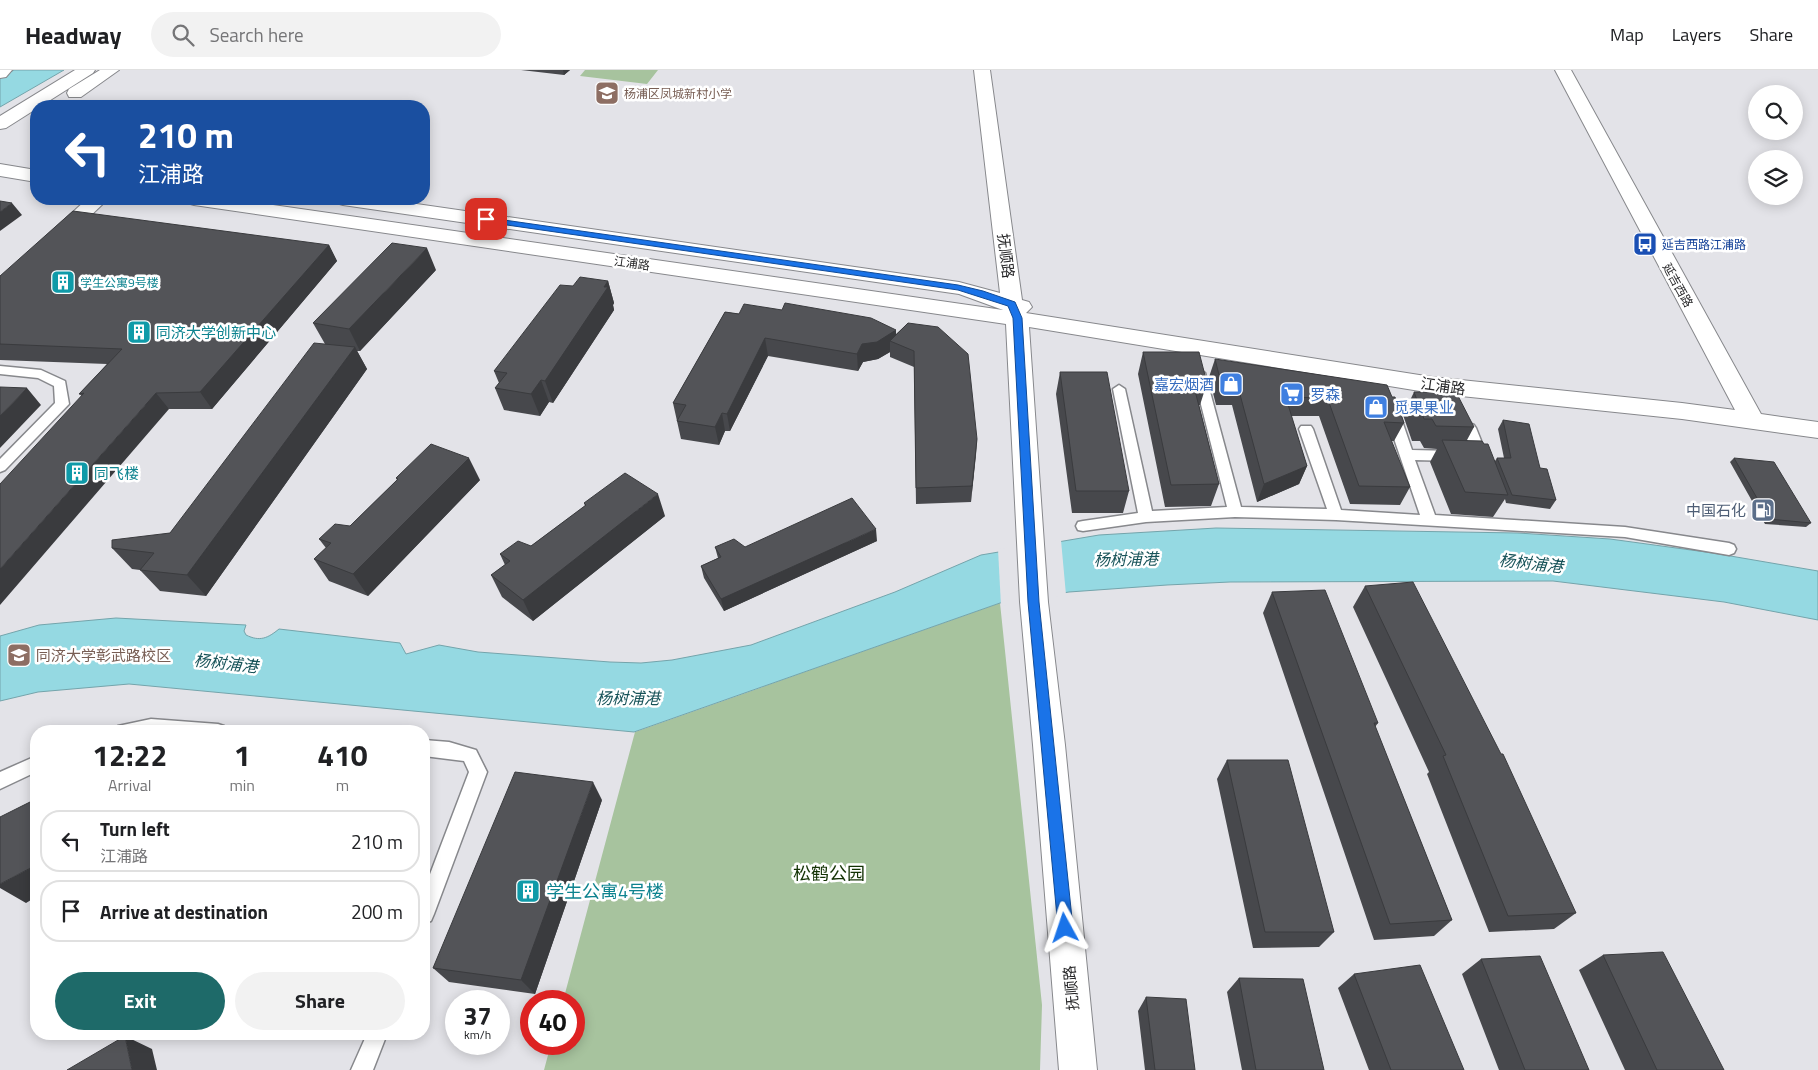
<!DOCTYPE html>
<meta charset="utf-8">
<style>
body{margin:0;font-family:"Titillium Web","Noto Sans SC",sans-serif;background:#f2f2f2;color:#202124;height:100vh;display:flex;flex-direction:column;font-size:19px;white-space:nowrap}
*{box-sizing:border-box;margin:0}
p{font-size:16px;color:#757577}
.icon{flex:none;width:28px;height:28px;fill:none;stroke:currentColor;stroke-width:2;stroke-linecap:round;stroke-linejoin:round}
.map{position:relative;flex:1;overflow:hidden}
.sheet{position:absolute;left:30px;top:655px;width:400px;height:315px;display:flex;flex-direction:column;background:#fff;border-radius:20px;box-shadow:0 2px 12px #0003}
.sheet>*{flex:none}
.guide{position:absolute;left:30px;top:30px;width:400px;height:105px;border-radius:20px;box-shadow:0 2px 12px #0003;background:#1a4fa0;color:#fff;overflow:hidden}
.controls{position:absolute;left:1748px;top:15px;display:grid;gap:10px}
.controls a{display:grid;place-items:center;width:55px;height:55px;border-radius:50%;background:#fff;box-shadow:0 2px 12px #0003;font-size:25px}
.speed{position:absolute;left:445px;top:920px;display:flex;gap:10px;font-size:25px;font-weight:700;text-align:center}
.speed>*{display:grid;place-content:center;width:65px;height:65px;border-radius:50%;background:#fff;box-shadow:0 2px 12px #0003;line-height:1}
.speed small{font-size:12px;font-weight:400}
.speed .limit{border:8px solid #d22;background:#fff;color:#111}
.pin{position:absolute;display:grid;place-items:center;width:42px;height:42px;color:#fff;margin:-21px;border-radius:10px;box-shadow:0 2px 8px #0006}
.me{position:absolute;width:55px;margin:-28px;rotate:355deg;stroke-linejoin:round;filter:drop-shadow(0 0 4px #0008)}
.turn{display:flex;align-items:center;gap:18px;height:105px;padding:0 25px;font-size:22px}
.turn .icon{width:65px;height:65px;stroke-width:2.5}
.turn b{display:block;font-size:35px;line-height:42px}
.eta{display:flex;justify-content:space-evenly;align-items:center;height:85px;text-align:center}
.eta b{font-size:30px;font-weight:700;line-height:35px}
.primary-button{display:flex;gap:10px;margin-top:auto;padding:10px 25px}
.primary-button a{flex:1;height:58px;border-radius:30px;background:#1e6a69;color:#fff;font-size:20px;font-weight:700;line-height:58px;text-align:center}
.primary-button a+a{background:#f2f2f2;color:#202124}
ul{padding:0;list-style:none}
li{display:flex;align-items:center;gap:15px;height:62px;margin:0 10px 8px;padding:0 15px;border:2px solid #e0e0e0;border-radius:20px}
li div{flex:1}
li b{display:block;font-size:19px}
li em{font-style:normal}
header{display:flex;align-items:center;gap:30px;box-sizing:border-box;height:70px;padding:0 25px;background:#fff;border-bottom:1px solid #e0e0e0}
header strong{font-size:24px}
nav{display:flex;gap:28px;margin-inline-start:auto;font-size:18px}
.search{width:350px;height:45px;background:#f2f2f2;display:flex;align-items:center;gap:12px;box-sizing:border-box;padding:0 18px;border-radius:28px;color:#757577;font-size:19px}
.map>svg:first-child{display:block}
.green{fill:#a7c39e}
.water{fill:#95d9e2;stroke:#74a4ab}
.pier{fill:#e3e3e8}
.lines{fill:none;stroke-linecap:round;stroke-linejoin:round}
.lane-casing{stroke:#87888c;stroke-width:3}
.street-casing{stroke:#87888c;stroke-width:2}
.secondary-casing{stroke:#87888c;stroke-width:2}
.primary-casing{stroke:#87888c;stroke-width:2}
.highway-casing{stroke:#87888c;stroke-width:2}
.lane{fill:#fff;fill-rule:evenodd}
.street{fill:#fff;fill-rule:evenodd}
.secondary{fill:#fff;fill-rule:evenodd}
.primary{fill:#fff;fill-rule:evenodd}
.highway{fill:#fff;fill-rule:evenodd}
.wall{fill:#47484c}
.shaded-wall{fill:#3a3b3e}
.building{fill:#535458;stroke:#3a3b3e}
.route{fill:#1a73e8;stroke:#114b97}
.labels{text-anchor:middle;dominant-baseline:central;stroke-width:5;stroke-linejoin:round;paint-order:stroke}
.far-education-label{font-size:12px;fill:#785e54;stroke:#fff;text-anchor:start}
.far-transit-label{font-size:12px;fill:#164399;stroke:#fff;text-anchor:start}
.far-street-label{font-size:12px;fill:#28282a;stroke:#fff}
.far-culture-label{font-size:12px;fill:#0d838f;stroke:#fff;text-anchor:start}
.street-label{font-size:15px;fill:#28282a;stroke:#fff}
.culture-label{font-size:15px;fill:#0d838f;stroke:#fff;text-anchor:start}
.shop-label{font-size:15px;fill:#366cbe;stroke:#fff;text-anchor:start}
.service-label{font-size:15px;fill:#4e5e75;stroke:#fff;text-anchor:end}
.education-label{font-size:15px;fill:#785e54;stroke:#fff;text-anchor:start}
.water-label{font-size:16px;font-style:italic;fill:#165258;stroke:#fff}
.near-park-label{font-size:18px;fill:#133204;stroke:#fff}
.near-culture-label{font-size:18px;fill:#0d838f;stroke:#fff;text-anchor:start}
</style>
<header>
<strong>Headway</strong>
<div class="search"><svg class="icon" aria-label="search" viewBox="0 0 24 24"><circle cx="10" cy="10" r="6"/><path d="M15 15l6 6"/></svg>Search here</div>
<nav><a>Map</a><a>Layers</a><a>Share</a></nav>
</header>
<div class="map">
<svg width="1818" height="1000" viewBox="0 0 1818 1000">
<rect width="100%" height="100%" fill="#e3e3e8"/>
<path class="green" d="M585,0H658L647,14L580,6Z
M1000,533L1042,935L1040,1000H544L551,974H574V931H563L635,662Z"/>
<path class="water" d="M14,0H64L0,37V8Z
M1216,458L1518,463L1610,469L1713,483L1818,501V550L1724,532L1553,511L1230,512L1167,515L1069,522L1000,533L634,662L129,614L38,622L0,631V566L39,555L116,548L246,555L244,561L246,565C260,572 268,568 279,559L400,573L406,584L439,575L478,582L610,592L641,593L672,590L751,575L895,522L981,485L1099,465Z"/>
<path class="pier" d="M1061,470L1066,525L1001,536L998,479Z"/>
<g class="lines">
<g class="lane-casing">
<path id="lane" d="M0,296L41,300L65,311L69,334L5,400L0,402V389L55,333L54,316L38,308L0,304Z
M1199,299L1205,303L1241,437L1327,439L1299,359L1301,356H1311L1313,359L1341,440L1420,445L1385,342L1387,339H1397L1399,342L1412,380L1453,381L1458,383L1460,386L1458,389L1453,391L1415,390L1435,445L1625,457L1729,473L1734,475L1736,479L1734,483L1729,485L1625,467L1336,450L1235,447L1146,452L1083,461L1078,460L1076,456L1078,452L1083,451L1138,443L1113,319L1119,315L1125,319L1152,441L1227,437L1193,303Z
M1469,353L1474,355L1476,358L1488,388L1486,391H1476L1474,388L1462,358L1464,355Z
M151,649L218,654L224,656L226,661H116L118,656Z
M424,670L449,672L476,680L487,702L434,844L431,851L424,853V820L469,702L464,691L424,686Z
M36,686V702L0,719V702Z
M367,964H387L373,1000H351Z"/>
</g>
<g class="street-casing">
<path id="street" d="M87,129H108L8,225L0,226V209Z"/>
</g>
<g class="secondary-casing">
<path id="secondary" d="M974,0H990L1022,230L1029,232L1032,237L1026,243L1432,307L1682,333L1735,340L1555,0H1571L1761,344L1818,352V368L1682,349L1432,323L1029,257L1048,532L1065,675L1097,1000H1059L1033,675L1020,532L1006,254L194,135L187,133L184,129H232L1003,240L959,224L343,135L336,133L333,129H382L959,212L1000,223Z
M0,94L36,100V112L0,106Z"/>
</g>
<g class="primary-casing">
<path id="primary" d="M75,0H95L93,3L41,36H36V39L6,58L0,59V46Z
M100,0H119L81,27H69L67,23L69,19Z"/>
</g>
<g class="highway-casing">
<path id="highway" d="M0,0H12L6,7L0,8Z"/>
</g>
<use href="#lane" class="lane"/>
<use href="#street" class="street"/>
<use href="#secondary" class="secondary"/>
<use href="#primary" class="primary"/>
<use href="#highway" class="highway"/>
</g>
<path class="wall" d="M521,0H570L564,5Z
M329,175L337,191L212,339H169L82,326L79,324L107,294L0,290V206Z
M436,200L360,281H357L367,299L206,526L160,521L140,500L132,499L112,478L170,463L325,274L313,253Z
M608,211L614,233L613,235L614,240L553,333L549,332L540,346L504,340L495,318L499,313L494,301L573,216Z
M725,242L896,264L908,253L977,369L971,432L916,434L914,297L890,287V282L878,289L863,292L858,301L768,286L730,361H725L719,375L681,369L673,333Z
M1143,282L1207,313L1200,335H1199L1219,414L1211,436L1165,437L1138,304Z
M1215,289L1404,353L1394,371H1391L1410,417L1400,435L1350,434L1319,346H1291L1307,396L1299,414L1257,432L1232,335H1216L1209,307Z
M1060,302L1129,421L1123,443H1072L1056,324Z
M1414,322L1474,357L1467,370L1495,391L1497,388H1504L1498,359L1503,350L1540,398L1556,430L1550,439L1506,433L1505,429L1493,447L1451,444L1430,392L1437,379L1424,378L1420,371H1412L1403,345Z
M1734,388L1811,453L1806,457L1765,454L1730,392Z
M396,408L480,410L368,526L329,511L314,489L326,478L319,469L350,456L397,410Z
M584,433L665,446L533,551L502,527L491,505L505,495L500,484L531,476L585,436Z
M877,471L724,541L704,508L701,496L718,488L715,477H745Z
M1365,516L1576,843L1554,859L1489,862L1427,704L1429,702L1353,537Z
M1272,522L1378,653L1375,657L1452,850L1434,866L1374,870L1263,543Z
M1227,690L1334,862L1319,877L1253,878L1217,709Z
M602,730L535,924L449,912L433,898Z
M1603,885L1724,1000H1625L1579,900Z
M1481,889L1589,1000H1499L1462,904Z
M1354,904L1464,1000H1369L1338,918Z
M1239,908L1324,1000H1242L1227,922Z
M1146,927L1195,1000H1145L1138,941Z"/>
<path class="shaded-wall" d="M563,0H570L564,5Z
M12,133L22,145L0,161V142Z
M329,175L337,191L212,339L200,322Z
M427,178L436,200L360,281L349,259Z
M608,211L614,233L613,235L614,240L553,333L545,311Z
M896,260V273L890,271V282L878,289L863,292L858,301L857,284L862,274Z
M765,268L768,286L730,361L727,344Z
M355,277L367,299L206,526L187,505Z
M541,310L549,332L540,346L531,324Z
M27,318L41,335L0,378V346Z
M156,323L169,339L0,535V499Z
M722,343L725,361L719,375L715,357Z
M977,369L976,385L971,432L972,416Z
M469,388L480,410L368,526L353,504Z
M1307,396L1299,414L1257,432L1264,414Z
M658,424L665,446L533,551L523,530Z
M876,459L877,471L724,541L721,529Z
M593,712L602,730L535,924L521,910Z
M36,795V827L26,833L0,818V814Z
M125,966L152,979L157,1000H132Z"/>
<path class="building" d="M0,131L12,133L0,142Z
M73,141L329,175L200,322L156,323L0,499V414L84,323L79,324L122,279L0,274V206Z
M392,173L427,178L349,259L313,253Z
M580,207L608,211L604,217H608L545,311L541,310L531,324L495,318L507,303L494,301L560,215L573,216Z
M785,233L871,248L896,260L877,272L862,274L857,284L765,268L727,344L722,343L715,357L677,351L686,335L673,333L725,242L739,244L744,234L782,240Z
M908,253L938,257L968,284L977,369L972,416L916,418L914,281L890,271Z
M314,273L355,277L187,505L140,500L154,483L112,478V470L170,463Z
M1143,282H1199L1207,313H1193L1219,414L1171,415Z
M1215,289L1387,315L1392,327H1395L1404,353L1384,352L1410,417L1359,416L1327,327L1286,328L1307,396L1264,414L1238,317H1222Z
M1060,302H1107L1129,421H1076Z
M0,317L27,318L0,346Z
M1414,322H1456L1474,357L1436,356L1432,349H1424Z
M1503,350L1529,354L1540,398L1547,399L1556,430L1512,425L1497,388H1511Z
M1442,370L1482,371L1484,374H1488L1508,425L1465,422Z
M431,374L469,388L353,504L314,489L331,473L319,469L335,454L350,456L398,409L396,408Z
M1734,388L1774,392L1811,453L1769,449Z
M625,403L658,424L523,530L491,505L510,491L500,484L518,471L531,476L586,435L584,433Z
M852,428L876,459L721,529L701,496L721,487L715,477L734,469L745,477Z
M1413,512L1501,684H1503L1576,843L1508,846L1443,686L1446,685L1365,516Z
M1325,520L1378,653H1374L1452,850L1390,854L1272,522Z
M1227,690H1288L1334,862H1265Z
M515,702L593,712L521,910L433,898Z
M36,729V795L0,814V747Z
M1663,882L1724,1000H1657L1603,885Z
M1540,886L1589,1000H1525L1481,889Z
M1420,895L1464,1000H1391L1354,904Z
M1239,908L1303,909L1324,1000H1256Z
M1146,927L1186,929L1195,1000H1155Z
M125,966L132,1000H67Z"/>
<path class="route" d="M483,147L958,215L983,221L1015,232L1022,248L1039,532L1073,858L1071,863L1065,865L1060,863L1058,858L1028,532L1013,248L1008,236L958,220L486,152L482,149Z"/>
<defs>
<g id="school-square" transform="scale(1.25)"><rect x="-9" y="-9" width="18" height="18" rx="4" fill="#8d6e63" stroke="#fff"/><path d="M0-5L7-2L0 1L-7-2ZM-4 1L0 2.5L4 1V4Q0 6-4 4Z" fill="#fff"/></g>
<g id="bus-square" transform="scale(1.25)"><rect x="-9" y="-9" width="18" height="18" rx="4" fill="#1a4fb4" stroke="#fff"/><path d="M-5-6H5V4H4V6H2V4H-2V6H-4V4H-5ZM-3.5-4V0h7V-4ZM-3.5 1.2v1.5H-2V1.2ZM2 1.2v1.5H3.5V1.2Z" fill="#fff"/></g>
<g id="building-square" transform="scale(1.25)"><rect x="-9" y="-9" width="18" height="18" rx="4" fill="#0f9aa8" stroke="#fff"/><path d="M-4-6H4V6H1V3H-1V6H-4ZM-2.5-4.3h1.7v1.8h-1.7ZM.8-4.3h1.7v1.8H.8ZM-2.5-1h1.7V.8h-1.7ZM.8-1h1.7V.8H.8Z" fill="#fff"/></g>
<g id="shop-square" transform="scale(1.25)"><rect x="-9" y="-9" width="18" height="18" rx="4" fill="#3f7fe0" stroke="#fff"/><path d="M-5-2.5h2.3a2.7 3.5 0 0 1 5.4 0H5L5.5 6h-11ZM-1.5-2.5h3a1.5 2.3 0 0 0-3 0Z" fill="#fff"/></g>
<g id="supermarket-square" transform="scale(1.25)"><rect x="-9" y="-9" width="18" height="18" rx="4" fill="#3f7fe0" stroke="#fff"/><path d="M-6-5.5h2.5l.6 2H6L4.5 2H-2.5L-4.4-4H-6ZM-1.5 3.2a1.3 1.3 0 1 0 .1 0ZM3 3.2a1.3 1.3 0 1 0 .1 0Z" fill="#fff"/></g>
<g id="fuel-square" transform="scale(1.25)"><rect x="-9" y="-9" width="18" height="18" rx="4" fill="#5c6f8a" stroke="#fff"/><path d="M-5.5-6h7V0h2V4h1.3V-2.5L3-4.5l.8-.8L6-3V5H2.5V1h-1V6h-7ZM-4.2-4.7v3.2H.2V-4.7Z" fill="#fff"/></g>
<g id="university-square" transform="scale(1.25)"><rect x="-9" y="-9" width="18" height="18" rx="4" fill="#8d6e63" stroke="#fff"/><path d="M0-5L7-2L0 1L-7-2ZM-4 1L0 2.5L4 1V4Q0 6-4 4Z" fill="#fff"/></g>
</defs>
<g fill-rule="evenodd">
<use href="#school-square" x="607" y="23"/>
<use href="#bus-square" x="1645" y="174"/>
<use href="#building-square" x="63" y="212"/>
<use href="#building-square" x="139" y="262"/>
<use href="#shop-square" x="1231" y="314"/>
<use href="#supermarket-square" x="1292" y="324"/>
<use href="#shop-square" x="1376" y="337"/>
<use href="#building-square" x="77" y="403"/>
<use href="#fuel-square" x="1763" y="440"/>
<use href="#university-square" x="19" y="585"/>
<use href="#building-square" x="528" y="821"/>
</g>
<g class="labels">
<g class="far-education-label">
<text x="624" y="23">杨浦区凤城新村小学</text>
</g>
<g class="far-transit-label">
<text x="1662" y="174">延吉西路江浦路</text>
</g>
<g class="far-street-label">
<text transform="translate(632 193) rotate(8)">江浦路</text>
<text transform="translate(1678 215) rotate(61)">延吉西路</text>
</g>
<g class="far-culture-label">
<text x="80" y="212">学生公寓9号楼</text>
</g>
<g class="street-label">
<text transform="translate(1006 186) rotate(83)">抚顺路</text>
<text transform="translate(1443 316) rotate(8)">江浦路</text>
<text transform="translate(1071 918) rotate(-95)">抚顺路</text>
</g>
<g class="culture-label">
<text x="156" y="262">同济大学创新中心</text>
<text x="94" y="403">同飞楼</text>
</g>
<g class="shop-label">
<text x="1214" y="314" text-anchor="end">嘉宏烟酒</text>
<text x="1310" y="324">罗森</text>
<text x="1394" y="337">觅果果业</text>
</g>
<g class="service-label">
<text x="1746" y="440">中国石化</text>
</g>
<g class="education-label">
<text x="36" y="585">同济大学彰武路校区</text>
</g>
<g class="water-label">
<text transform="translate(1126 489) rotate(-1)">杨树浦港</text>
<text transform="translate(1531 493) rotate(6)">杨树浦港</text>
<text transform="translate(226 593) rotate(6)">杨树浦港</text>
<text x="628" y="628">杨树浦港</text>
</g>
<g class="near-park-label">
<text x="829" y="803">松鹤公园</text>
</g>
<g class="near-culture-label">
<text x="546" y="821">学生公寓4号楼</text>
</g>
</g>
</svg>
<div class="controls">
<a><svg class="icon" aria-label="search" viewBox="0 0 24 24"><circle cx="10" cy="10" r="6"/><path d="M15 15l6 6"/></svg></a>
<a><svg class="icon" aria-label="layers" viewBox="0 0 24 24"><path d="M12 4l9 5-9 5-9-5zM3 14l9 5 9-5"/></svg></a>
</div>
<div class="speed"><div>37<small>km/h</small></div><div class="limit">40</div></div>
<div class="pin" style="left:486px;top:149px;background:#d93025"><svg class="icon" aria-label="arrive" viewBox="0 0 24 24"><path d="M6 21V4h12l-3 4 3 4H6"/></svg></div>
<svg class="me" style="left:1065px;top:858px" viewBox="-20 -20 40 40"><path d="M0-17L14 15 0 8-14 15z" fill="#1a73e8" stroke="#fff" stroke-width="4"/></svg>
<div class="guide">
<div class="turn"><svg class="icon" aria-label="left" viewBox="0 0 24 24"><path d="M17 20v-9H6M10 6l-5 5 5 5"/></svg><div><b>210 m</b>江浦路</div></div>
</div>
<section class="sheet">
<div class="eta">
<div><b>12:22</b><p>Arrival</p></div>
<div><b>1</b><p>min</p></div>
<div><b>410</b><p>m</p></div>
</div>
<ul>
<li><svg class="icon" aria-label="left" viewBox="0 0 24 24"><path d="M17 20v-9H6M10 6l-5 5 5 5"/></svg><div><b>Turn left</b><p>江浦路</p></div><em>210 m</em></li>
<li><svg class="icon" aria-label="arrive" viewBox="0 0 24 24"><path d="M6 21V4h12l-3 4 3 4H6"/></svg><div><b>Arrive at destination</b></div><em>200 m</em></li>
</ul>
<div class="primary-button"><a>Exit</a><a>Share</a></div>
</section>
</div>
